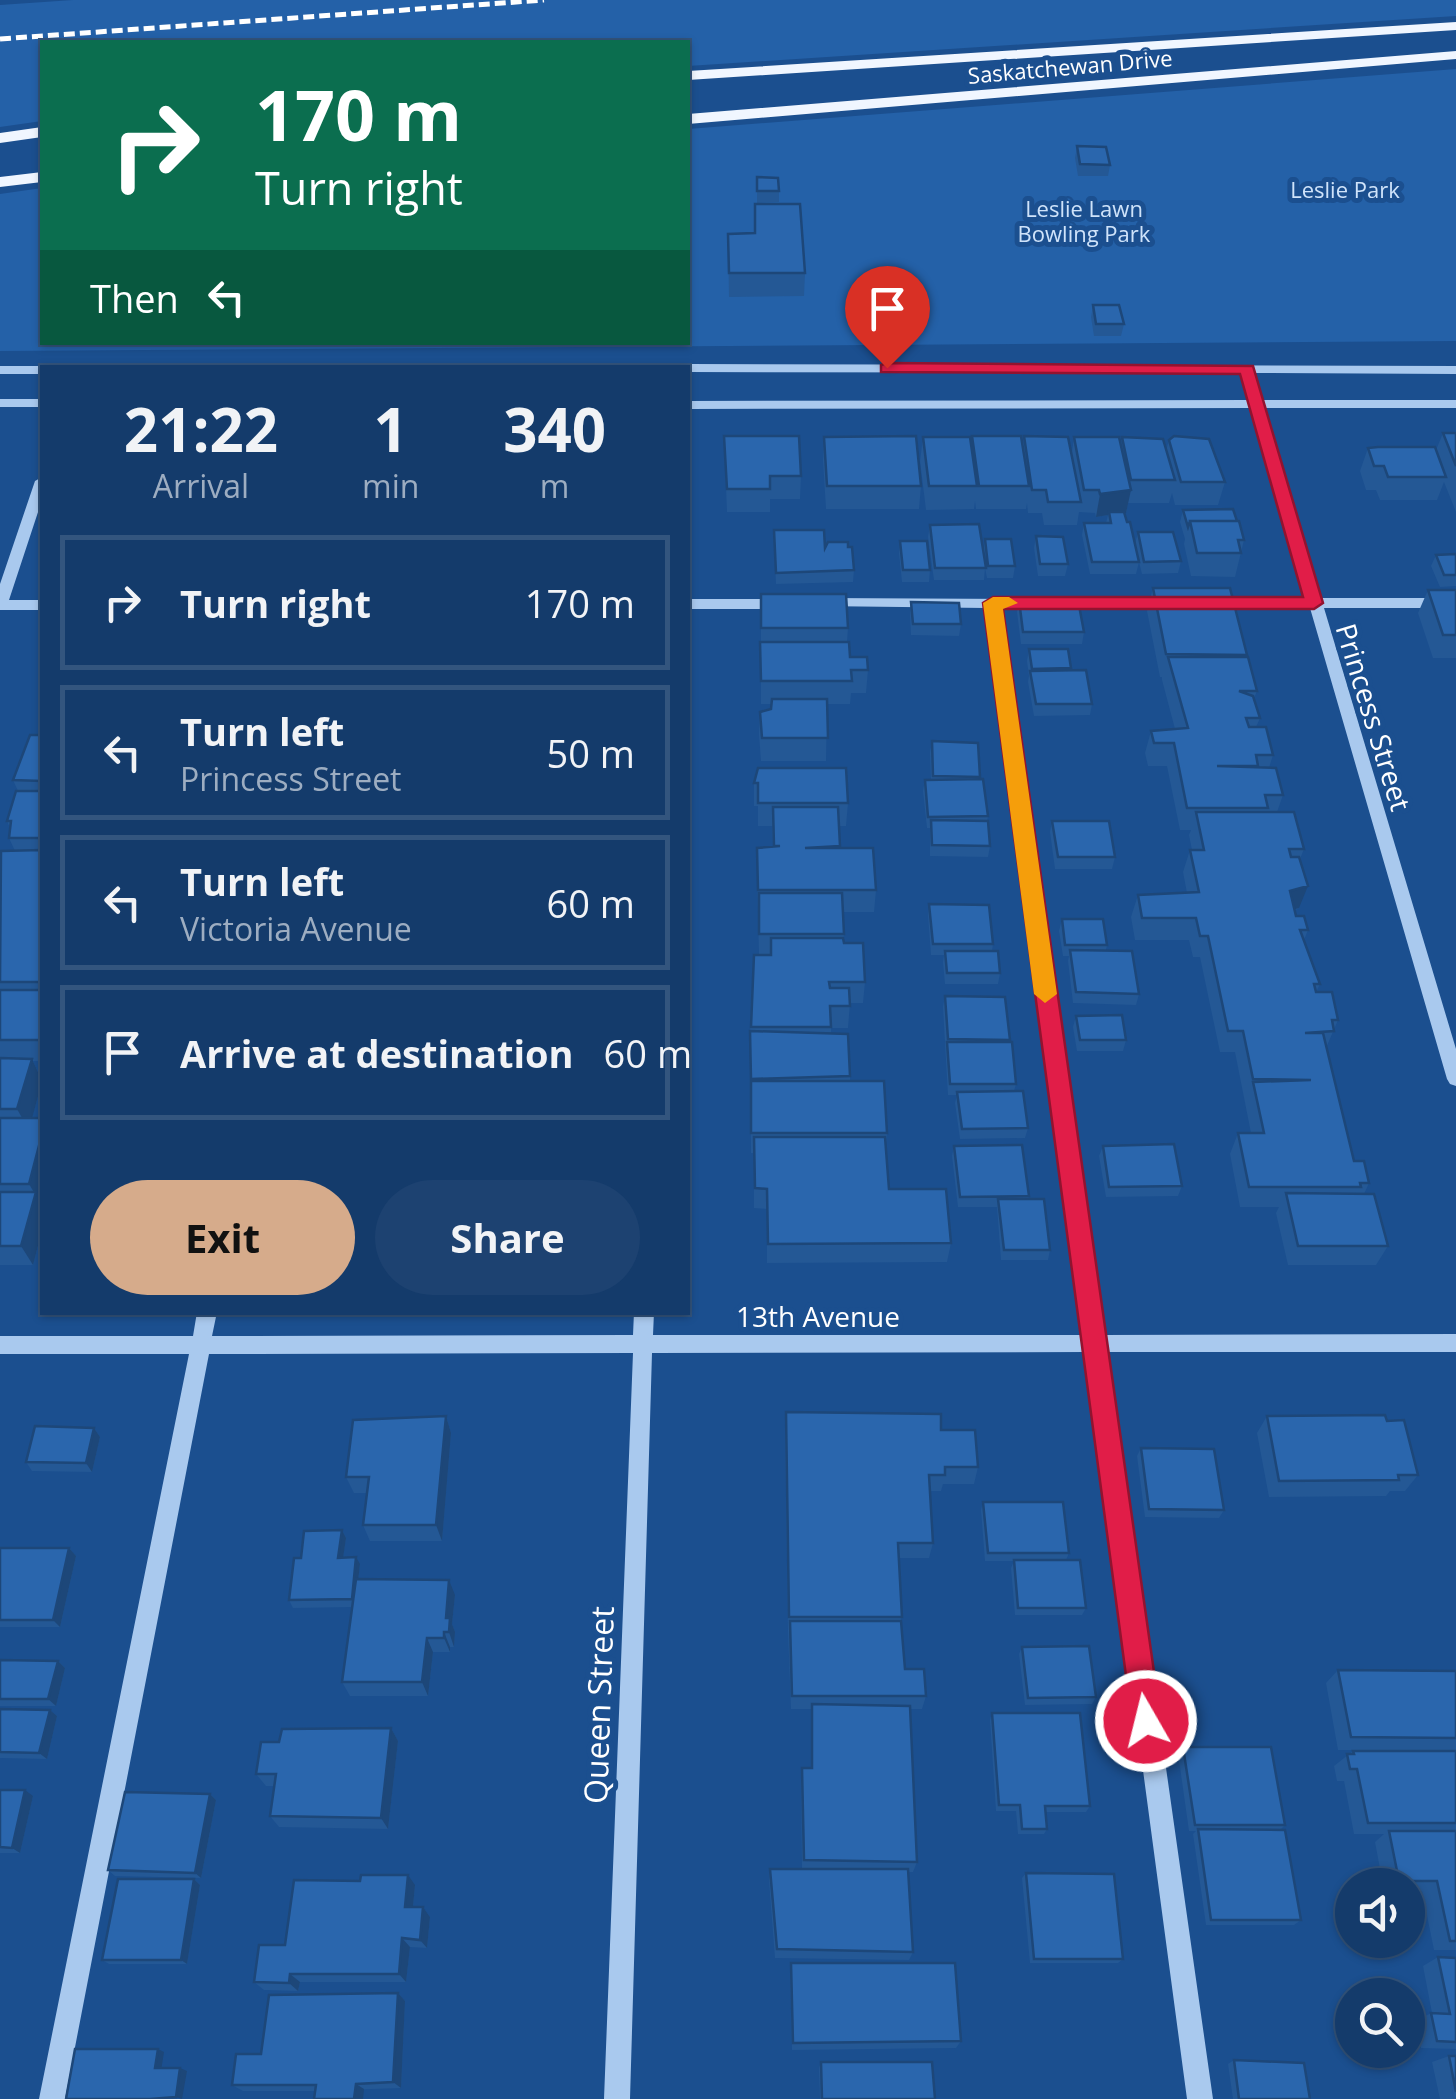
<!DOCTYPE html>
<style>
body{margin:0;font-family:"Open Sans",sans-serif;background:#1d4271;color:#f1f3f6;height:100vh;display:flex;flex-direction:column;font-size:38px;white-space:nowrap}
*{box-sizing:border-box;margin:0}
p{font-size:32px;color:#9dadc1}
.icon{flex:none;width:55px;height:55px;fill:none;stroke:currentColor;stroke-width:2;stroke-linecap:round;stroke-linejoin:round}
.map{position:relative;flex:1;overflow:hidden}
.side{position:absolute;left:40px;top:365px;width:650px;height:950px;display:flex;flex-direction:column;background:#143b6b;border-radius:0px;box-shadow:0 2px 8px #0004,0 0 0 2px #33557e}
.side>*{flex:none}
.banner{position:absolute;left:40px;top:40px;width:650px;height:305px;border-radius:0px;box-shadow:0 2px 8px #0004,0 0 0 2px #33557e;background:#0b6e4f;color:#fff;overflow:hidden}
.tools{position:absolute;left:1335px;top:1868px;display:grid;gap:20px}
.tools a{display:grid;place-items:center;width:90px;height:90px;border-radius:50%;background:#143b6b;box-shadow:0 2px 8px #0004,0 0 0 2px #33557e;font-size:50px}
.pin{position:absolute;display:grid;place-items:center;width:85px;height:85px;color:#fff;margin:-102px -42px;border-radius:50% 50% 50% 0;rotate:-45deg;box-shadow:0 0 10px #0007}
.pin .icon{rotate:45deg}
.me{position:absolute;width:110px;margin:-55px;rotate:352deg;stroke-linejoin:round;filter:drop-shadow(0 0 8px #0008)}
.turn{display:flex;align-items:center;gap:35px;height:210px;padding:0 50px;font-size:45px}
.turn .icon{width:130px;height:130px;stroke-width:2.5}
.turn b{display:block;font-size:70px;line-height:85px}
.then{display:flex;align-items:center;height:95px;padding:0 50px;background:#0003;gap:20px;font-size:38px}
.eta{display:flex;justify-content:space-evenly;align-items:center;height:170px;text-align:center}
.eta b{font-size:60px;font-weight:700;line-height:70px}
.primary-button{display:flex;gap:20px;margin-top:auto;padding:20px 50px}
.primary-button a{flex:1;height:115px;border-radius:60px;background:#d6ab8b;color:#111;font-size:40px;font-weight:700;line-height:115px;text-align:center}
.primary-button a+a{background:#1d4271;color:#f1f3f6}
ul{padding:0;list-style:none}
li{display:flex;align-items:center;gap:30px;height:135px;margin:0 20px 15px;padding:0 30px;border:5px solid #33557e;border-radius:0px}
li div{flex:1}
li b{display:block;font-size:38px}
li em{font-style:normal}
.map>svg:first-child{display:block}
.green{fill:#2461a8}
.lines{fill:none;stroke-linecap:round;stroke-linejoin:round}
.minor{fill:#a9c9ee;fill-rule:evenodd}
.major{fill:#f0f6ff;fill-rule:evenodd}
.rail{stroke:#fff;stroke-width:5;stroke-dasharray:11 5;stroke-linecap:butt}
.wall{fill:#245895}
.shaded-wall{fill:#1d4779}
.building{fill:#2a66ad;stroke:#1d4779;stroke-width:2.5}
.route{fill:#e11d48;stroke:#92132f;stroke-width:2.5}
.slow{fill:#f59e0b}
.labels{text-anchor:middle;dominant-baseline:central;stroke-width:10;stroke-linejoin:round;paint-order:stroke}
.far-street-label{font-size:22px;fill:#fff;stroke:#1b4f8f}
.far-park-label{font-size:22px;fill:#cfe3fa;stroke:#1b4f8f}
.street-label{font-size:28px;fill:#fff;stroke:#1b4f8f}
.near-street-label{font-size:32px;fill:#fff;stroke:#1b4f8f}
</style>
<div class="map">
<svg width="1456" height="2099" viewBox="0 0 1456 2099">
<rect width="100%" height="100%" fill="#1b4f8f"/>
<path class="green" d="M73,0H1456V16L688,66V42H42V121L0,127V5Z
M1456,69V341L0,351V194L42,188V342H688V129Z"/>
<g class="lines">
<path class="minor" d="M688,364L1456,366V374L1255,373L1263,400H1456V408H1265L1322,598H1456V608H1324L1456,1049V1086L1450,1084L1447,1079L1310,608H1213L1206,603L1213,598H1307L1252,408L688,409V401L1250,400L1242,373L688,372V368H682Z
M0,366H42L47,368H42V374H0Z
M0,399H42V407H0Z
M42,477V500L9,600H42V610H0V584L35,481Z
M823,598L1177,600V606L1172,608H1001L1104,1335L1456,1334V1352H1107L1213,2099H1187L1087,1352L652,1353L630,2099H604L633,1353L209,1354L65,2099H39L189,1354H0V1336H193L197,1312H217L212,1336L633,1335L634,1312H654L653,1335H1084L986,608L818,606V600Z
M688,599H782L789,604L782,609H688Z"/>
<path class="major" d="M1456,22V30L688,80V71Z
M1456,51V59L688,124V114Z
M42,127V137L0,143V133Z
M42,172V182L0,187V177Z"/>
<path class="rail" d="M0,39L544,0"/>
</g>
<path class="wall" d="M1077,146L1110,165L1108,176H1078L1075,158Z
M757,177L779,191V202L757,203Z
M755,204L805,273L804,296L729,297L728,234L754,233Z
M1093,305L1124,324L1121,336H1094L1091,317Z
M1443,433H1456V512L1444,482L1437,500H1380L1376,490H1366L1360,471L1368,448L1436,450Z
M724,436L801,476L800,499H770V512H727Z
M972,436L1023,447L1024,436L1072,452L1074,437L1121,445L1122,437L1166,451L1169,440L1225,482L1218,505H1175L1172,493L1169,503H1128L1126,513H1125L1135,544L1138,532L1181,561L1178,573L1142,574L1139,562L1136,574H1090L1082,535L1084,523H1106L1108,515L1096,517L1095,513L1079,512L1077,525H1044L1042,513H1028L1027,503L1026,509H976L975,501L974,509L926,510L920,461L923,437L971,444Z
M824,437L921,486L919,509H826L823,460Z
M1183,510L1244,540L1235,577L1191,576L1184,544L1185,539L1180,522Z
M930,525L983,551L985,539L1015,566L1013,578H987L985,568L984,580H934L928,537Z
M1036,536L1068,564L1065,576H1038L1034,548Z
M900,541L930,570L929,582H902L899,553Z
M774,542L825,548L854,570L853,582L776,584Z
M1456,554V586L1440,587L1431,566L1436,555Z
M1153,588L1247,655L1257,691L1254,698L1260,718L1256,727L1273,755L1269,768L1283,795L1277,812L1304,849L1300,859L1299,908L1295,910L1296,916L1308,930L1304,940L1320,984L1316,992L1338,1020L1326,1048L1354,1161L1369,1183L1364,1194L1388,1246L1376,1265H1288L1276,1213L1279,1207H1240L1230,1154L1238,1133H1251L1235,1052H1220L1200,957H1193L1189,940H1135L1131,917L1138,895L1187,893L1183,872L1190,850H1192L1189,835L1191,830H1180L1167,766H1148L1145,753L1151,731L1175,729L1162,680V677H1160L1147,611Z
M1428,590H1456V658H1433L1418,613Z
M761,594L848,628L847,642L850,657L868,670L866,693H851L850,704H827L826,761H761L759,734L760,712L771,709L772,704H761Z
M1019,600L1084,632L1082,644H1021L1017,612Z
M911,602L961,624L959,636L911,635L910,614Z
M1029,649L1071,668V670L1092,704L1090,715L1034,716L1028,682L1029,676L1027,661Z
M42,735V1061H33L42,1081L32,1118H42V1230L33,1265H0V854L15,851L9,838L10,828L7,821L18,791L13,780Z
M932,741L978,743L979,779L988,816L987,821L990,846L988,857L930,856V828H927L923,791L925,780H931L930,753Z
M754,783L848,803L846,826H839L840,848L876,890L874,912H843L844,943L865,982L863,1003H850L848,1028H831V1033L850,1076V1081L887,1133L886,1145L889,1189L951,1243L947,1262L767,1263V1209L754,1208V1153H751L750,1031L754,955H759L757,871L773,847L772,826H758V806H754Z
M1052,821L1115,857L1112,869H1055L1050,832Z
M929,904L993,944L992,951L1000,973L998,984H945L943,962L944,955H931L928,915Z
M1062,919L1107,945L1106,950L1139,994L1136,1005L1073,1003L1068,961L1069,956H1063L1059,931Z
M945,996L1010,1040L1016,1084L1014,1091L1028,1128L1025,1138L960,1139L955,1103L957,1095H948L943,1007Z
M1076,1016L1126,1040L1123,1051H1077L1073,1027Z
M954,1146L1029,1196L1028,1199L1050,1250L1048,1260H1001L997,1207H958L952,1156Z
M1103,1146L1182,1186L1178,1196L1106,1197L1099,1156Z
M786,1412L941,1430L978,1467L974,1484H943L941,1491H930L933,1543L929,1558H898L901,1621L905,1669L926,1696L922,1709H910L917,1862L913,1872H908L913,1952L909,1960L775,1958L769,1880L770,1869H802L801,1780L802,1768H811V1709H791L788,1631L785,1430Z
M446,1416L451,1433L442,1541H370L363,1525L367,1493H354L346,1477Z
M1267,1416L1418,1475L1405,1491H1390L1386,1496L1269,1497L1257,1433Z
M94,1428L100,1437L92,1472L32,1471L26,1462Z
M1141,1448L1224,1510L1219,1518L1145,1517L1137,1456Z
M983,1502L1069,1553L1066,1560L1086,1608L1082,1615H1015L1011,1568L1014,1561H985L981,1510Z
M342,1530L346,1538L343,1557L360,1564L358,1579L455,1595L452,1624L455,1632L454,1647H450V1652H433L428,1696H350L342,1682L352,1607L293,1608L289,1600L301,1558Z
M0,1548H69L76,1556L60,1627H0Z
M1022,1647L1096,1697L1092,1704L1025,1705L1019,1654Z
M0,1660L58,1661L65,1668L56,1706H0Z
M1338,1670L1456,1671V1751L1338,1750L1326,1683Z
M0,1709L50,1710L57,1716L47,1759L0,1758Z
M992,1713L1090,1806L1086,1812H1045L1047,1829L1044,1834H1018L1016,1811H996L990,1720Z
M391,1728L398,1741L388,1829L279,1827L270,1816L274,1786H266L256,1774L279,1742Z
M1183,1747L1285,1825L1280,1830L1301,1920L1294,1925H1206L1193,1834L1196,1831H1189L1178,1753Z
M1353,1751H1456V1950H1434L1422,1891H1408V1885H1383L1375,1842L1384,1834H1354L1344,1781H1337L1334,1766Z
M0,1790L33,1796L20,1853H0Z
M210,1794L216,1800L201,1878L115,1876L108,1870Z
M1026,1873L1123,1959L1118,1963H1030L1022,1878Z
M194,1879L200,1885L187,1964H109L102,1960Z
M415,1885L413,1907H423L430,1917L427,1948L410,1947L406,1982H300L298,1991L264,1990L254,1982L285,1945Z
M1438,1957L1456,1958V2049L1421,2048L1415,2020L1432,2013L1423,1966Z
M791,1963L961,2041L956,2048L792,2050L790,1971Z
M398,1993L405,2001L401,2088L315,2091H243L232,2085L261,2054Z
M1449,2056H1456V2099H1440L1432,2062Z
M1234,2060L1310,2099H1233L1228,2064Z
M821,2062L935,2099H820L819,2068Z"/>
<path class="shaded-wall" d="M1131,490L1126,513L1109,515V512L1108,515L1096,517L1100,494Z
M1308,886L1299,908L1281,913L1290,891Z
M32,1059L42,1081L29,1130L17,1109Z
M42,1134V1230L33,1265L21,1246L35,1194L29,1184Z
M446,1416L451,1433L442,1541L436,1525Z
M94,1428L100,1437L92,1472L86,1463Z
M342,1530L346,1538L342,1565L338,1558Z
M69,1548L76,1556L60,1627L53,1620Z
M356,1557L360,1564L355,1607L352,1599Z
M449,1580L455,1595L452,1624L455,1632L454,1647L449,1632L446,1618Z
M444,1632L450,1647V1652L444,1638Z
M427,1638L433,1652L428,1696L422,1682Z
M58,1661L65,1668L56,1706L48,1699Z
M50,1710L57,1716L47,1759L39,1753Z
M391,1728L398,1741L388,1829L381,1818Z
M25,1790L33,1796L20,1853L12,1848Z
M210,1794L216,1800L201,1878L195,1873Z
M408,1875L415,1885L412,1917L405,1907Z
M194,1879L200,1885L187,1964L181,1960Z
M423,1907L430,1917L427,1948L420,1940Z
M402,1938L410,1947L406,1982L399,1974Z
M290,1974L300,1982L298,1991L289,1983Z
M398,1993L405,2001L401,2088L393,2082Z
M158,2049L164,2052L161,2071L155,2068Z
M180,2068L187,2071L182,2099L176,2097Z
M356,2084L364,2089L363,2099H354Z"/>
<path class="building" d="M1077,146L1106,147L1110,165L1080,164Z
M757,177L778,178L779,191H757Z
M755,204H800L805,273H729L728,234L755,233Z
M1093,305H1119L1124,324H1096Z
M1443,433H1456V466Z
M724,436H799L801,476H770V489H727Z
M916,436L921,486H827L824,437Z
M972,436H1021L1029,486H979Z
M1024,436L1068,437L1081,502H1048L1046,490H1032Z
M1174,436L1209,439L1225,482H1181L1169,440Z
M923,437H970L977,486H929Z
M1074,437H1119L1131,490L1100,494L1099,490H1084Z
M1122,437L1163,439L1175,480H1131Z
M1378,447H1435L1446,477H1388L1384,466H1374L1368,448Z
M1233,509L1237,521H1190L1188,527L1183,510Z
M1109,512H1124L1127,522H1130L1139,562H1092L1084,523H1111Z
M1190,521H1239L1244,540H1238L1241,553H1197Z
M979,524L986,568H935L930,525Z
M774,530H824L825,548L828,542H848V547H852L854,570L776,573Z
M1138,532H1173L1181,561L1144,562Z
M1036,536L1063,537L1068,564H1040Z
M985,539H1011L1015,566H988Z
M900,541H927L930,570H903Z
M1456,554V575H1444L1436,555Z
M1153,588H1230L1247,655L1166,654Z
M1428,590H1456V635H1443Z
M761,594H846L848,628H761Z
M1019,600H1078L1084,632H1023Z
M911,602L959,603L961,624H913Z
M760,642H849L850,657H867L868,670H851L852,681H761Z
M1029,649H1068L1071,668L1032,669Z
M1168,657H1248L1257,691H1239L1253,696L1260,718H1246L1249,727H1266L1273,755H1256L1258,766H1217L1276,768L1283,795H1265L1268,808H1187L1174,743H1154L1151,731L1188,728Z
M1086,670L1092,704H1036L1030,671Z
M772,699H827L828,738H762L760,712L771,709Z
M30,735H42V781L13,780Z
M932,741L978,743L980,777L933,776Z
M758,768H846L848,803H758V783H754Z
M983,779L988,816L928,817L925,780Z
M16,791H42V838H9L11,821H7Z
M773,807H838L840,846L805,848H873L876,890H758L757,848L780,846H774Z
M1196,812H1294L1304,849H1289L1291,857H1299L1308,886L1290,891L1296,916H1304L1308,930H1300L1320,984H1314L1316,992H1332L1338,1020H1332L1334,1031L1305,1033H1323L1354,1161H1364L1369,1183H1360L1361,1187H1249L1238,1133H1264L1253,1082L1311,1080L1253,1079L1243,1031H1228L1208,936H1200L1196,918H1142L1138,895L1199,892L1190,850H1204Z
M931,820L988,821L990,846L932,845Z
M1052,821H1109L1115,857H1058Z
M42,850V982H0L1,851Z
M759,893H842L844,934H759Z
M929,904L989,905L993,944H933Z
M1062,919H1103L1107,945H1065Z
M771,938H843L844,943H863L865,982H829L830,988H849L850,1006H830L831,1027H751L754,955H771Z
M1070,950L1132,951L1139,994L1076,992Z
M945,951H998L1000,973H947Z
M0,990H42V1040H0Z
M945,996L1005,997L1010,1040L948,1039Z
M1122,1015L1126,1040H1080L1076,1016Z
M750,1031L848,1034L850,1076L751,1079Z
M947,1042H1012L1016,1084H950Z
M0,1058L32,1059L17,1109H0Z
M751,1081H884L887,1133H751Z
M1023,1091L1028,1128L962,1129L957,1092Z
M0,1118H42V1134L29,1184H0Z
M754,1137H885L889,1189H946L951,1243L768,1244L767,1189L755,1188Z
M1174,1144L1182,1186L1109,1187L1103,1146Z
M1022,1145L1029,1196L960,1197L954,1146Z
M0,1192H36L21,1246H0Z
M1286,1193L1374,1194L1388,1246H1298Z
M998,1199H1044L1050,1250H1004Z
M786,1412L941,1414V1430H975L978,1467H945V1475H929L933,1543H898L902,1617H789Z
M1385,1415L1387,1421L1404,1420L1418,1475H1398L1399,1480L1279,1481L1267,1416Z
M446,1416L436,1525H363L369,1477H346L353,1420Z
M35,1426L94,1428L86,1463L26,1462Z
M1141,1448L1214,1449L1224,1510L1149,1509Z
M983,1502H1063L1069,1553H988Z
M342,1530L338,1558L356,1557L352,1599L289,1600L294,1558H301L304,1531Z
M0,1548H69L53,1620H0Z
M1014,1560H1080L1086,1608H1018Z
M356,1579L449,1580L446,1618H450L449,1632H444V1638H427L422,1682H342Z
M790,1621H901L905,1669H924L926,1696H792Z
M1089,1646L1096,1697L1028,1698L1022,1647Z
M0,1660L58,1661L48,1699H0Z
M1338,1670L1456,1671V1738L1351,1737Z
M812,1704L910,1706L917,1862L804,1860L802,1768H812Z
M0,1709L50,1710L39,1753L0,1752Z
M992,1713H1080L1090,1806H1045L1047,1829H1022L1020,1805H999Z
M391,1728L381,1818L270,1816L276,1774H256L261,1742H279L282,1729Z
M1183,1747H1271L1285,1825H1195Z
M1353,1751H1456V1823H1368L1357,1769H1350L1347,1754H1354Z
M0,1790H25L12,1848L0,1847Z
M125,1792L210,1794L195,1873L108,1870Z
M1198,1829L1285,1830L1301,1920H1211Z
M1389,1831H1456V1941H1450L1437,1881H1399Z
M770,1869H908L913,1952L777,1949Z
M1026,1873L1114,1874L1123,1959H1034Z
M361,1875H408L405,1907H423L420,1940L402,1938L399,1974H290L289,1983L254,1982L259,1945H285L294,1880L360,1881Z
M118,1879H194L181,1960H102Z
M1438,1957L1456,1958V2042L1437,2041L1431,2013L1450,2014Z
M791,1963H955L961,2041L793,2043Z
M398,1993L393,2082L356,2084L354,2099H314L316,2085H232L236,2054H261L269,1995Z
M75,2049H158L155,2068H180L176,2097L150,2099H66Z
M1449,2056H1456V2092Z
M1234,2060L1304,2063L1310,2099H1239Z
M821,2062H932L935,2099H822Z"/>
<path class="route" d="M887,363L1253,366L1323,603L1314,609H1003L1161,1721L1157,1731L1146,1736L1136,1731L1132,1721L983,603L993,597H1303L1240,374L881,372V365Z"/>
<path class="slow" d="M1009,597L1018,603L1003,609L1057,994L1045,1003L1034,994L983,603L993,597Z"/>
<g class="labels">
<g class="far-street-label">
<text transform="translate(1070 66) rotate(-5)">Saskatchewan Drive</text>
</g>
<g class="far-park-label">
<text x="1345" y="189">Leslie Park</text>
<text x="1084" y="208">Leslie Lawn<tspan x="1084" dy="25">Bowling Park</tspan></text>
</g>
<g class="street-label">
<text transform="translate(1374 717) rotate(73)">Princess Street</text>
<text x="818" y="1316">13th Avenue</text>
</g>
<g class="near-street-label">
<text transform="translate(598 1705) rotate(-88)">Queen Street</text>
</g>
</g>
</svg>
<div class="tools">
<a><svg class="icon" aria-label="sound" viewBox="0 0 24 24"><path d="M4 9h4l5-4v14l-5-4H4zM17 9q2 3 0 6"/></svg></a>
<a><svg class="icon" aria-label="search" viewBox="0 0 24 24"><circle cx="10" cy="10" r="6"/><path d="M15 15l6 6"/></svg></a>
</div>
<div class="pin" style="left:887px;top:368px;background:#d93025"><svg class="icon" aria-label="arrive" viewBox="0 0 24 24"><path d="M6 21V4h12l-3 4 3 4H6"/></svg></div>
<svg class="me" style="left:1146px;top:1721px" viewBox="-20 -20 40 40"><circle r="17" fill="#e11d48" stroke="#fff" stroke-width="3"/><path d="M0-11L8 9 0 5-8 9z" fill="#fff"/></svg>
<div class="banner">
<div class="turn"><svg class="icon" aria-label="right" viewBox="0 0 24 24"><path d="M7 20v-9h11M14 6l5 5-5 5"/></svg><div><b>170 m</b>Turn right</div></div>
<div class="then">Then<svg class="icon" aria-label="left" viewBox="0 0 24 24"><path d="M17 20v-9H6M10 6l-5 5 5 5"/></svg></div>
</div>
<section class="side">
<div class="eta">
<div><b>21:22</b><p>Arrival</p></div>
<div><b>1</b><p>min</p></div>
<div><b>340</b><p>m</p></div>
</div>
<ul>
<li><svg class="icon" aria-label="right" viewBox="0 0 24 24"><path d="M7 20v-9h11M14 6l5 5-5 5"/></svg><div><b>Turn right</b></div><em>170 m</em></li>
<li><svg class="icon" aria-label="left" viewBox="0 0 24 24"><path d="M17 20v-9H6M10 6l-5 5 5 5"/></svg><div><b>Turn left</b><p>Princess Street</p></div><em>50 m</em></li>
<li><svg class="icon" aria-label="left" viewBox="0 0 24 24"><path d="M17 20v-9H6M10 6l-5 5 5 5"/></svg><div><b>Turn left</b><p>Victoria Avenue</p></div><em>60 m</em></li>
<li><svg class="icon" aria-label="arrive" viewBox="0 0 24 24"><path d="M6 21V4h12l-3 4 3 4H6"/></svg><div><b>Arrive at destination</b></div><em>60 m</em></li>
</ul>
<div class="primary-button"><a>Exit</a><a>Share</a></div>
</section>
</div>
